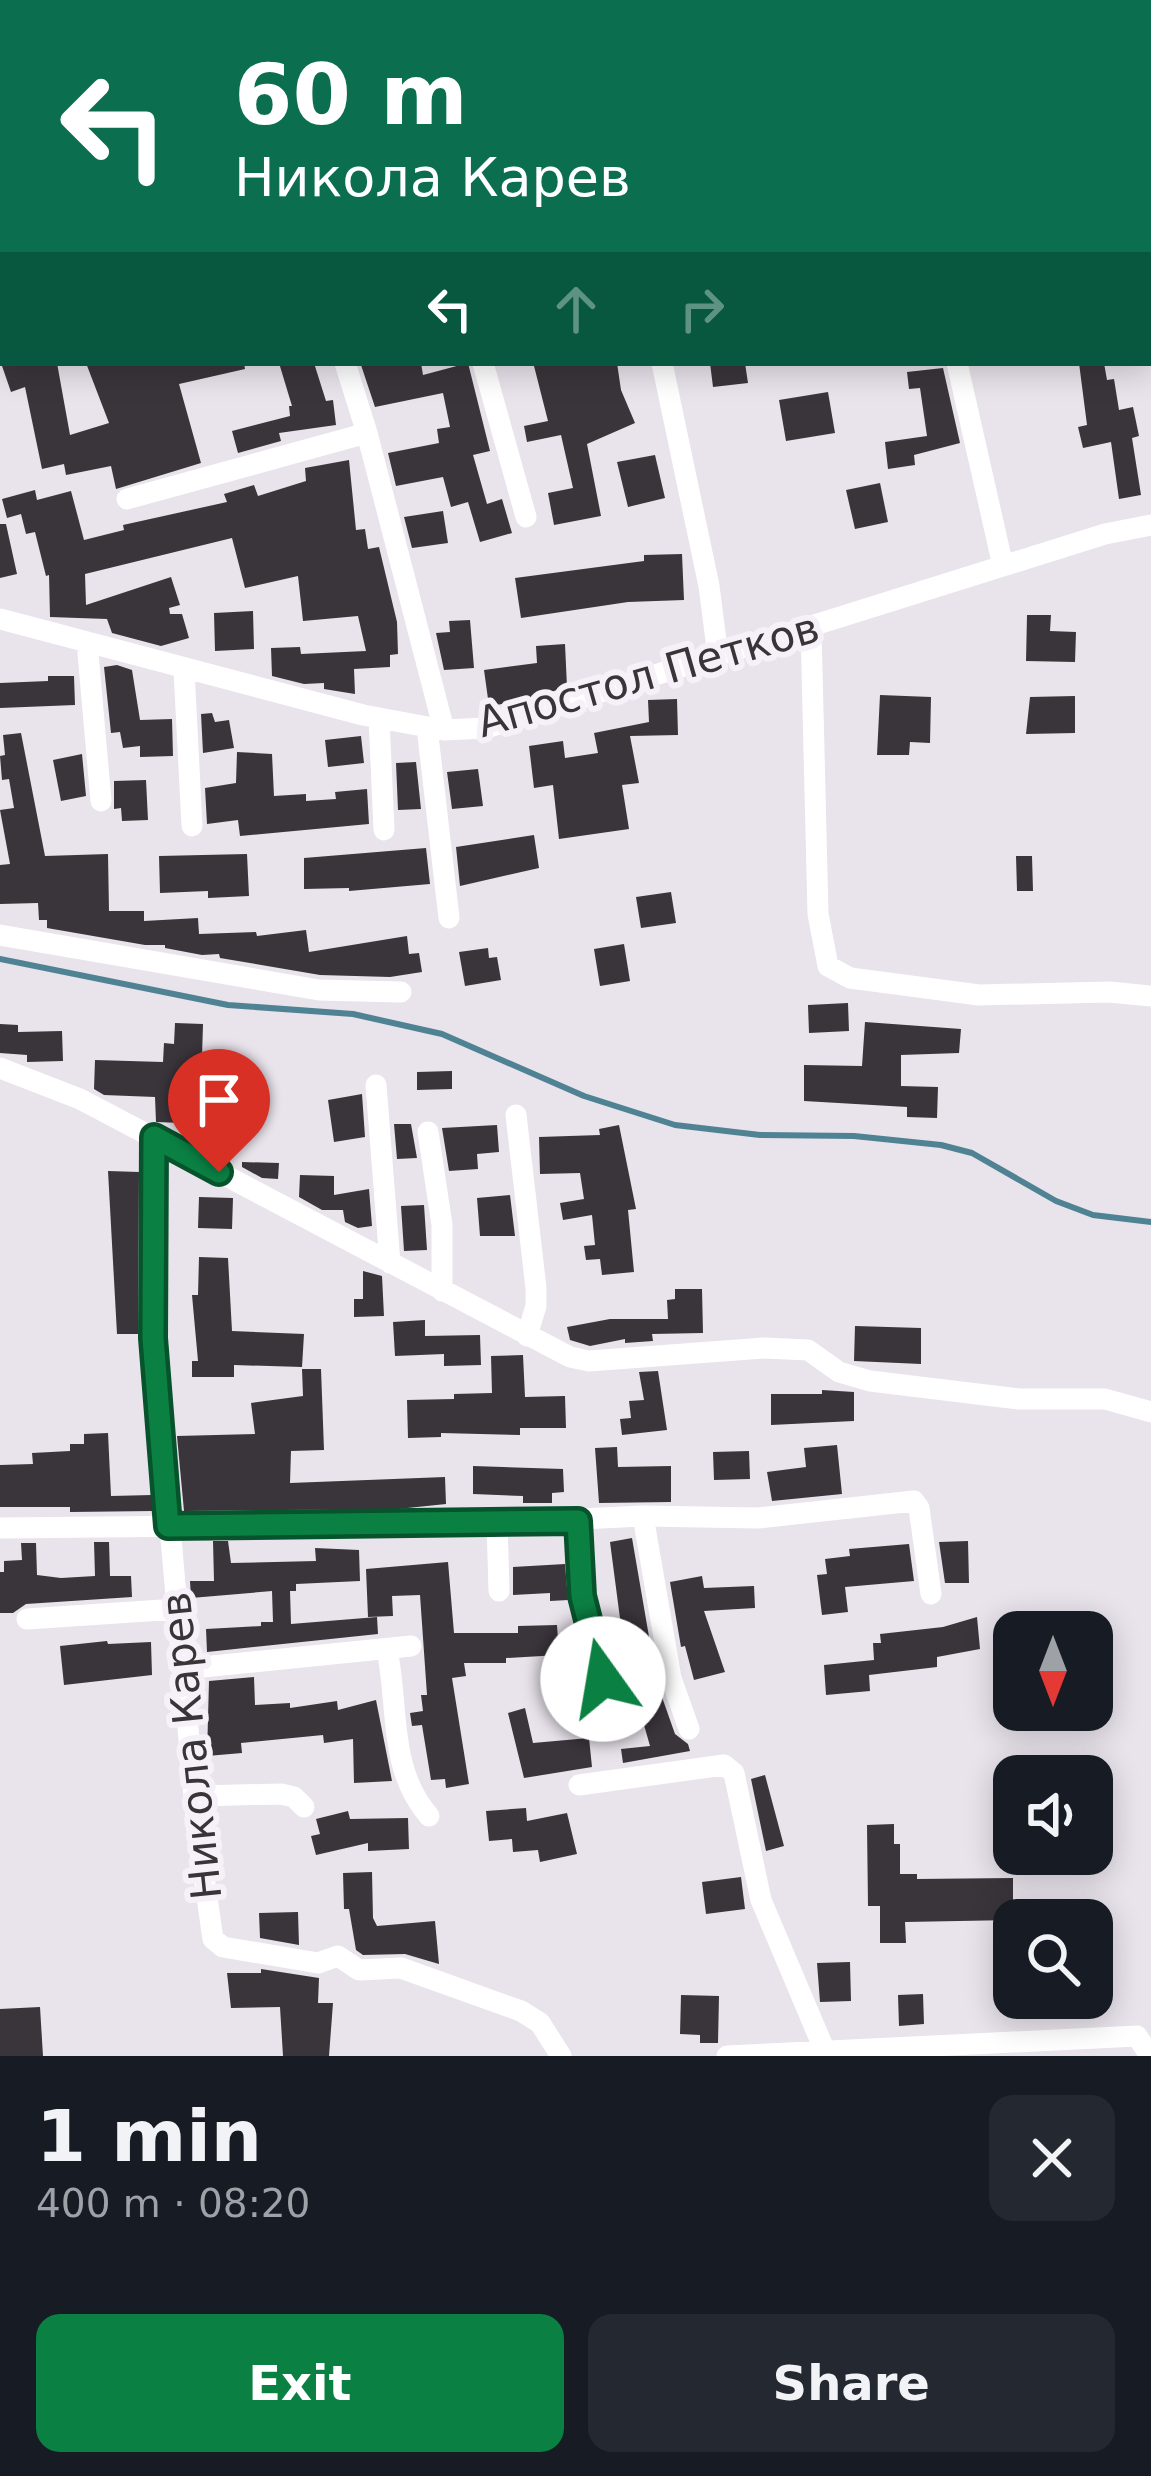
<!DOCTYPE html>
<meta charset="utf-8">
<style>
body{margin:0;font-family:"DejaVu Sans",sans-serif;background:#242831;color:#f1f3f6;height:100vh;display:flex;flex-direction:column;font-size:45px;white-space:nowrap}
*{box-sizing:border-box;margin:0}
p{font-size:39px;color:#9ea1a6}
.icon{flex:none;width:66px;height:66px;fill:none;stroke:currentColor;stroke-width:2;stroke-linecap:round;stroke-linejoin:round}
.map{position:relative;height:2056px;overflow:hidden}
.side{display:flex;flex-direction:column;background:#171b24;flex:1}
.side>*{flex:none}
.top-card{position:absolute;left:0px;top:0px;width:1152px;height:366px;box-shadow:0 6px 30px #0003;background:#0b6e4f;color:#fff;overflow:hidden}
.needle{width:78px;rotate:180deg}
.buttons{position:absolute;left:993px;top:1611px;display:grid;gap:24px}
.buttons a{display:grid;place-items:center;width:120px;height:120px;border-radius:24px;background:#171b24;box-shadow:0 6px 30px #0003;font-size:60px}
.pin{position:absolute;display:grid;place-items:center;width:102px;height:102px;color:#fff;margin:-123px -51px;border-radius:50% 50% 50% 0;rotate:-45deg;box-shadow:0 0 12px #0007}
.pin .icon{rotate:45deg}
.me{position:absolute;width:132px;margin:-66px;rotate:347deg;stroke-linejoin:round;filter:drop-shadow(0 0 9px #0008)}
.turn{display:flex;align-items:center;gap:42px;height:252px;padding:0 36px;font-size:54px}
.turn .icon{width:156px;height:156px;stroke-width:2.5}
.turn b{display:block;font-size:84px;line-height:102px}
.lanes{display:flex;align-items:center;height:114px;padding:0 36px;background:#0003;justify-content:center;gap:60px;direction:ltr}
.lanes .off{opacity:.35}
.round{display:grid;place-items:center;flex:none;width:126px;height:126px;border-radius:24px;background:#242831}
.headline{display:flex;align-items:center;justify-content:space-between;height:204px;padding:0 36px}
h1{font-size:72px;font-weight:700;line-height:90px}
.button{display:flex;gap:24px;margin-top:auto;padding:24px 36px}
.button a{flex:1;height:138px;border-radius:24px;background:#0b8043;color:#fff;font-size:48px;font-weight:700;line-height:138px;text-align:center}
.button a+a{background:#242831;color:#f1f3f6}
.map>svg:first-child{display:block}
.lines{fill:none;stroke-linecap:round;stroke-linejoin:round}
.stream{stroke:#4f8394;stroke-width:6}
.building{fill:#3a353b}
.path{stroke:#989499;stroke-width:3;stroke-dasharray:6 9;stroke-linecap:butt}
.minor{stroke:#fff;stroke-width:21}
.route-casing{stroke:#07532c;stroke-width:30}
.route{stroke:#0b8043;stroke-width:21}
.labels{text-anchor:middle;dominant-baseline:central;stroke-width:12;stroke-linejoin:round;paint-order:stroke}
.street-label{font-size:42px;fill:#373538;stroke:#f6f0f9}
</style>
<div class="map">
<svg width="1151" height="2056" viewBox="0 0 1151 2056">
<rect width="100%" height="100%" fill="#e9e3eb"/>
<g class="lines">
<path class="stream" d="M0,959L228,1005L353,1014L442,1034L584,1096L675,1125L760,1135L854,1136L941,1145L972,1153L1056,1201L1093,1215L1151,1222"/>
</g>
<path class="building" d="M1,363H57L70,435L109,423L86,363H244L245,369L179,384L201,463L116,489L111,466L66,475L64,464L42,469L25,387L11,392Z
M279,363H314L326,401L333,400L336,425L279,433L281,441L238,453L232,431L290,416L289,406H292Z
M370,363H421L423,375L468,363L490,451L473,455L487,504L502,499L512,533L480,542L468,502L451,507L443,477L396,486L388,453L439,443L437,429L450,427L443,393L375,407L361,365Z
M545,363H617L621,390L635,423L587,444L601,516L554,525L548,493L573,488L561,435L527,442L524,426L548,421L534,366Z
M710,363H745L748,383L713,387Z
M1079,363H1104L1107,380L1114,379L1119,410L1133,407L1139,436L1132,438L1141,495L1119,499L1111,442L1083,448L1078,427L1087,425Z
M943,368L960,443L914,455L915,465L888,469L885,442L927,436L920,388L909,389L907,372Z
M828,392L835,433L786,441L779,400Z
M655,455L665,498L628,507L617,462Z
M349,460L356,530L365,529L368,549L379,547L397,622L398,654L390,655V667L354,669L355,694L324,689V683L304,684L272,676L271,648L300,647L301,654L366,651L358,616L303,621L298,576L245,588L232,538L85,574L86,605L171,577L180,605L169,608L170,614H182L189,638L161,646L112,633L107,619L50,617L49,575L46,576L35,532L26,534L21,514L7,518L2,499L35,490L37,500L71,491L84,540L124,530L123,525L227,502L224,494L254,485L258,496L306,481L305,468Z
M880,483L888,522L855,529L846,490Z
M443,511L448,543L412,548L404,517Z
M0,524H6L17,574L0,578Z
M682,554L684,600L628,602L521,618L515,578L644,561V555Z
M253,611L254,649L215,651L214,613Z
M1027,615H1051L1050,631L1076,632L1075,662L1026,661Z
M470,620L474,668L444,670L436,633L450,632L449,621Z
M565,644L567,687L522,701L489,706L484,670L537,663L536,646Z
M117,665L132,670L140,720L172,719L173,756L140,757V746L123,748L120,732L111,733L104,667Z
M48,676H74L75,705L0,708V683L48,681Z
M880,695L931,697L930,743L910,742L909,755H877Z
M1075,696V733L1026,734L1030,697Z
M677,699L678,735L630,736L639,783L622,785L629,829L559,839L553,785L534,788L529,746L563,741L565,758L598,753L594,733L649,722L648,700Z
M212,713L215,722L229,720L234,748L203,753L201,714Z
M21,733L45,856L108,854L109,911H144V921L198,918L199,934L256,932L257,936L306,930L309,952L407,936L409,954L419,953L422,972L390,977L320,975L220,958L219,954L202,955L165,948V945H145L47,928V920H39L38,903L0,904V865L10,864L0,810L14,808L9,779L2,780L0,756L5,755L3,735Z
M361,736L364,763L328,767L325,740Z
M237,752L272,754L274,796L306,794V801L336,799L335,792L367,789L369,824L240,836L238,820L207,824L205,788L236,783Z
M82,754L86,796L61,801L53,760Z
M416,762L421,809L398,810L396,763Z
M478,769L483,806L452,809L447,772Z
M146,780L148,820L122,821L121,808L114,809V781Z
M534,835L539,868L460,886L456,847Z
M426,848L430,884L349,891V888L304,889V858Z
M247,854L249,896L208,898V891L160,893L159,856Z
M1016,856H1032L1033,891H1017Z
M671,892L676,923L641,928L636,897Z
M624,944L630,981L600,986L594,949Z
M488,948L489,958L497,957L501,980L465,986L459,952Z
M848,1003L849,1031L809,1033L808,1005Z
M865,1022L961,1029L959,1053L901,1055V1086L938,1087L937,1118L907,1117V1107L804,1101V1065L862,1066Z
M175,1023L203,1024L202,1057L241,1056V1139L208,1137V1124L156,1122L155,1097L104,1095L94,1089L95,1060L163,1062L164,1043L174,1044Z
M0,1024L18,1025V1032L62,1031L63,1061L27,1062V1055L0,1053Z
M452,1071V1089L417,1090V1072Z
M362,1094L365,1137L334,1142L328,1100Z
M394,1124H411L417,1158L397,1159Z
M497,1125L499,1152L477,1154L478,1169L449,1171L442,1128Z
M619,1125L636,1209L628,1210L634,1272L602,1275L600,1259L586,1260L584,1246L595,1245L592,1215L563,1220L560,1203L584,1199L580,1173L540,1174L539,1137L600,1135L599,1129Z
M242,1162L279,1163L278,1179L262,1178L242,1167Z
M108,1171L139,1172L138,1334H117Z
M300,1175L334,1176V1195L369,1189L372,1226L358,1228L345,1222L343,1210H322L299,1197Z
M510,1195L515,1236H480L477,1198Z
M199,1197L233,1198L232,1229L198,1228Z
M424,1205L427,1250L404,1251L401,1206Z
M199,1257L228,1258L232,1331L304,1334L302,1367L234,1365V1377H192V1361H198L192,1295H198Z
M363,1271L382,1276L384,1316L354,1317V1299H363Z
M675,1289H702L703,1333L652,1334L653,1341L625,1343V1339L590,1346L570,1340L567,1327L610,1319H668L667,1300L675,1299Z
M425,1320V1336L480,1335L481,1365L444,1366V1354L395,1356L393,1322Z
M855,1326L921,1328V1364L854,1361Z
M523,1355L525,1397L565,1396L566,1428H520V1435L441,1433V1437L408,1438L407,1400L454,1399V1394L492,1393L491,1356Z
M302,1369H321L324,1450L291,1451L290,1483L445,1477L446,1504L398,1509L184,1511L177,1436L255,1434L251,1403L303,1396Z
M658,1371L667,1430L622,1435L620,1419L631,1418L629,1401L644,1400L639,1372Z
M822,1390L854,1392V1421L771,1425V1394H822Z
M108,1433L111,1496L152,1495L153,1511L70,1512V1507H0V1465L33,1464L32,1453L70,1451V1444H84V1434Z
M837,1445L842,1494L772,1501L767,1472L806,1467L804,1448Z
M617,1447L618,1467L671,1466V1502L599,1503L595,1448Z
M749,1451L750,1479L714,1480L713,1452Z
M473,1466L563,1469L564,1492L552,1493V1503H523V1496L473,1494Z
M632,1538L657,1683L675,1734L688,1744L690,1751L623,1763L621,1749L650,1746L631,1679L617,1682L612,1652L624,1649L610,1542Z
M213,1541H228L231,1563L316,1561L315,1548L359,1550L360,1581L296,1584V1591H290L291,1624L377,1617L378,1634L207,1652L206,1629L261,1626V1622H273L272,1591L191,1598L190,1581H214Z
M968,1541L969,1583H945L939,1542Z
M94,1542H109L110,1576H131L132,1597L26,1604L13,1613H0V1572H4V1561L22,1560L21,1543H36L37,1575L61,1578L95,1576Z
M909,1544L914,1581L845,1587L848,1612L822,1615L817,1575L827,1574L825,1559L850,1556L849,1549Z
M448,1562L454,1633H518V1626L557,1625L559,1655L506,1658V1663H464L466,1676L452,1678L469,1784L446,1788L445,1779L431,1780L422,1725L412,1726L410,1713L423,1711L421,1695H427L420,1595L392,1596L393,1616L368,1617L366,1569Z
M565,1564L568,1600L550,1601V1593L513,1595V1567Z
M702,1576L704,1588L754,1586L755,1608L704,1611L725,1672L694,1680L685,1646L681,1647L670,1582Z
M977,1617L980,1649L937,1657V1667L869,1675L870,1691L826,1695L824,1665L874,1660L873,1643H881L880,1634L943,1627Z
M107,1641L108,1644L151,1642L152,1675L64,1685L60,1646Z
M254,1677L255,1705L290,1703V1708L337,1701L338,1710L376,1700L392,1781L354,1783L353,1739L324,1743L323,1735L241,1743L242,1753L207,1756L209,1681Z
M525,1708L533,1743L589,1738L592,1767L524,1778L508,1713Z
M765,1775L784,1846L766,1851L751,1779Z
M526,1808L527,1821L567,1813L577,1854L540,1862L538,1850L513,1852L512,1839L489,1841L486,1811Z
M348,1811L350,1819L408,1818L409,1849L368,1851V1843L316,1855L311,1836L320,1834L316,1819Z
M894,1824V1844H900V1874H917V1879L1013,1878V1920L905,1922L906,1943H880V1906H868L867,1825Z
M372,1872L373,1918L377,1926L435,1921L439,1964L405,1954L363,1955L356,1950L349,1909H344L343,1873Z
M741,1877L745,1909L706,1914L702,1882Z
M298,1912L299,1945L260,1938L259,1913Z
M850,1962L851,2001L820,2002L817,1963Z
M261,1969L319,1978L318,2003H333L329,2056H283L280,2007L231,2008L227,1973H261Z
M923,1994L924,2024L899,2026L898,1995Z
M681,1995L719,1996L718,2043H700V2035L680,2034Z
M40,2007L43,2056H0V2009Z"/>
<g class="lines">
<path class="path" d="M211,0L212,3
M263,0L264,3
M398,0L448,3
M259,3L260,0
M322,3L324,0"/>
<path class="minor" d="M578,0L584,3
M30,3L39,0
M546,3L548,0
M621,3L632,0
M0,12L3,11
M1149,67H1151
M0,206L3,205
M345,363L367,433L444,730
M483,363L526,517
M662,363L709,586L718,656
M957,363L1003,566
M127,499L367,433
M0,619L363,715L444,730L486,728L1105,534L1151,525
M811,628L818,914L828,966L850,978L979,995L1109,992L1151,996
M87,642L101,801
M184,670L192,826
M379,718L384,830
M427,727L449,918
M0,935L319,990L401,992
M0,1068L80,1099L570,1357L589,1361L765,1348L808,1350L839,1372L870,1381L1019,1399H1105L1151,1412
M376,1085L390,1263
M516,1115L536,1288V1306L527,1336
M428,1132L442,1225V1291
M154,1137L153,1338L197,1829L213,1939L223,1947L318,1963L338,1956L359,1970L401,1968L521,2011L540,2023L561,2056
M643,1516L671,1678L689,1729
M578,1521L582,1596L603,1679L583,1724
M497,1523L499,1591
M0,1528L497,1523L643,1516L758,1518L914,1501L919,1508L931,1594
M27,1619L177,1609
M387,1650C399,1707 388,1769 429,1816
M183,1669L411,1646
M579,1785L724,1765L734,1773L761,1900L827,2056
M195,1796L281,1794L294,1797L304,1807
M727,2056L1137,2036L1150,2056"/>
</g>
<g class="lines">
<g class="route-casing">
<path id="route" d="M219,1172L154,1137L153,1338L168,1526L578,1521L582,1596L603,1679"/>
</g>
<use href="#route" class="route"/>
</g>
<g class="labels">
<g class="street-label">
<text transform="translate(648 675) rotate(-16)">Апостол Петков</text>
<text transform="translate(191 1746) rotate(-96)">Никола Карев</text>
</g>
</g>
</svg>
<div class="buttons">
<a><svg class="needle" viewBox="-14 -14 28 28"><path d="M0-13l5 13h-10z" fill="#e53935"/><path d="M0 13l5-13h-10z" fill="#9ea1a6"/></svg></a>
<a><svg class="icon" aria-label="sound" viewBox="0 0 24 24"><path d="M4 9h4l5-4v14l-5-4H4zM17 9q2 3 0 6"/></svg></a>
<a><svg class="icon" aria-label="search" viewBox="0 0 24 24"><circle cx="10" cy="10" r="6"/><path d="M15 15l6 6"/></svg></a>
</div>
<div class="pin" style="left:219px;top:1172px;background:#d93025"><svg class="icon" aria-label="arrive" viewBox="0 0 24 24"><path d="M6 21V4h12l-3 4 3 4H6"/></svg></div>
<svg class="me" style="left:603px;top:1679px" viewBox="-20 -20 40 40"><circle r="19" fill="#fff"/><path d="M0-13L10 11 0 6-10 11z" fill="#0b8043"/></svg>
<div class="top-card">
<div class="turn"><svg class="icon" aria-label="left" viewBox="0 0 24 24"><path d="M17 20v-9H6M10 6l-5 5 5 5"/></svg><div><b>60 m</b>Никола Карев</div></div>
<div class="lanes"><svg class="icon" aria-label="left" viewBox="0 0 24 24"><path d="M17 20v-9H6M10 6l-5 5 5 5"/></svg><svg class="icon off" aria-label="ahead" viewBox="0 0 24 24"><path d="M12 20V5M6 11l6-6 6 6"/></svg><svg class="icon off" aria-label="right" viewBox="0 0 24 24"><path d="M7 20v-9h11M14 6l5 5-5 5"/></svg></div>
</div>
</div>
<section class="side">
<div class="headline"><div><h1>1 min</h1><p>400 m · 08:20</p></div><a class="round"><svg class="icon" aria-label="close" viewBox="0 0 24 24"><path d="M6 6l12 12M18 6L6 18"/></svg></a></div>
<div class="button"><a>Exit</a><a>Share</a></div>
</section>
